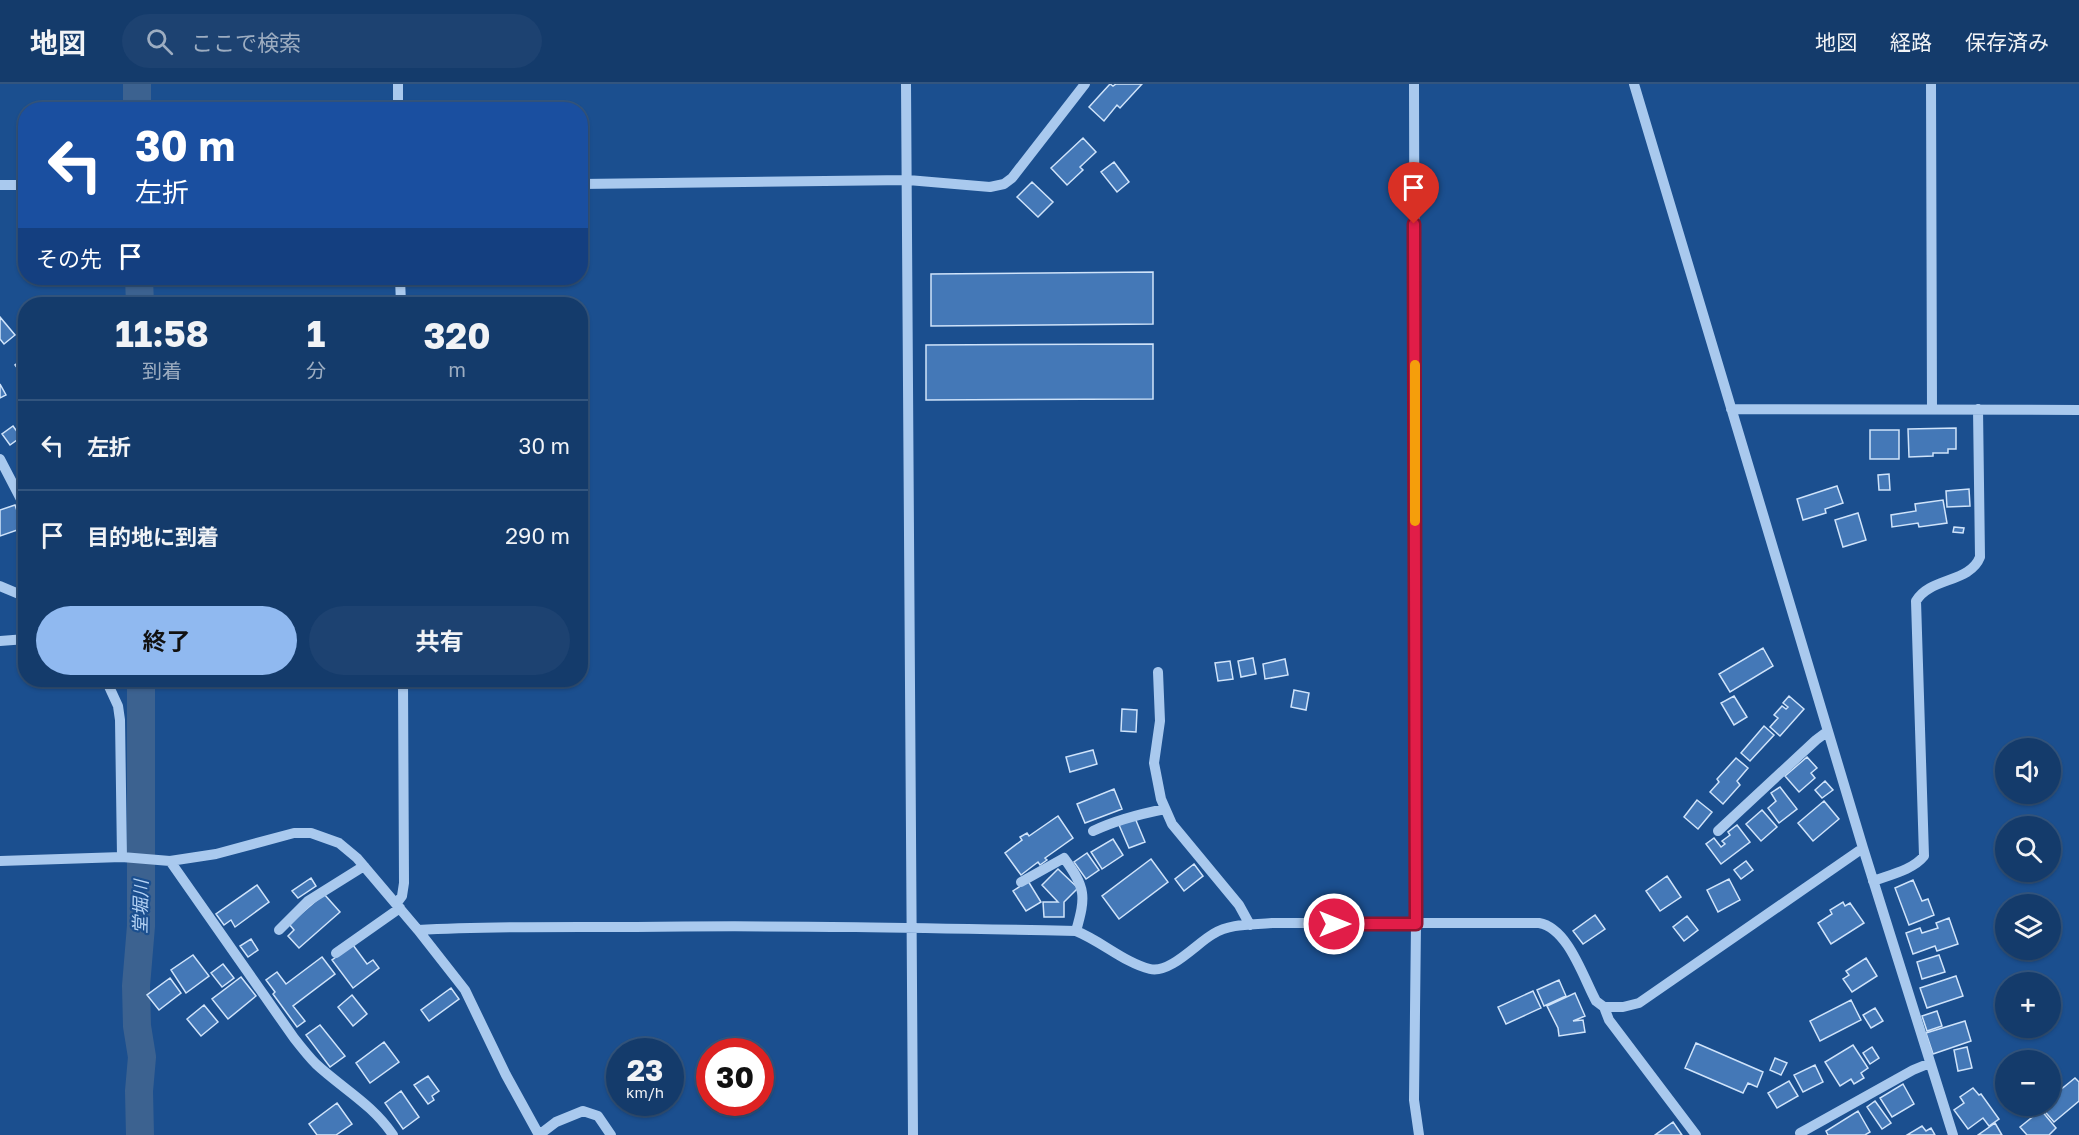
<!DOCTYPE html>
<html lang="ja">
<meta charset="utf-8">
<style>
body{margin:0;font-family:"Golos Text","Noto Sans JP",sans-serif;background:#1d4271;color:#f1f3f6;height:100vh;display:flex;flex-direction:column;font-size:22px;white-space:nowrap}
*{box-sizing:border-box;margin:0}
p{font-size:20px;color:#9dadc1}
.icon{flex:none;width:33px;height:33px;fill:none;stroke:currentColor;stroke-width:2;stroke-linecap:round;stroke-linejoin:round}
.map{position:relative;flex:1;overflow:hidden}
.details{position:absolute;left:18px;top:213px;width:570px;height:390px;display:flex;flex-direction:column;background:#143b6b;border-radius:24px;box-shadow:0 2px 4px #0004,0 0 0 2px #33557e}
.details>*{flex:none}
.hud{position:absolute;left:18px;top:18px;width:570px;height:183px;border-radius:24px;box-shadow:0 2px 4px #0004,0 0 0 2px #33557e;background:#1a4fa0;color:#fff;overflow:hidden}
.controls{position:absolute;left:1995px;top:654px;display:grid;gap:12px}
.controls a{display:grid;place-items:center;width:66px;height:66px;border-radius:50%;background:#143b6b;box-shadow:0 2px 4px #0004,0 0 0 2px #33557e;font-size:30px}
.speed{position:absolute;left:606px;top:954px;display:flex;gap:12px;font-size:30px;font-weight:700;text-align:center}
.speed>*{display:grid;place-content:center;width:78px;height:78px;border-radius:50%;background:#143b6b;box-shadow:0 2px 4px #0004,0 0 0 2px #33557e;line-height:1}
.speed small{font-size:15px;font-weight:400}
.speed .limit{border:9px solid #d22;background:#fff;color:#111}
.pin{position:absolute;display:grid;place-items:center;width:51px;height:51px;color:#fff;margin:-62px -26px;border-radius:50% 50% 50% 0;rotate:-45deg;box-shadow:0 0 6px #0007}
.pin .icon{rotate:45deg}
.me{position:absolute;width:66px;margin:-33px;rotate:90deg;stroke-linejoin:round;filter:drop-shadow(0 0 4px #0008)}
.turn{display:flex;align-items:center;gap:21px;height:126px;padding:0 18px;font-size:27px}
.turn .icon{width:78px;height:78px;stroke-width:2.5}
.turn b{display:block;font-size:42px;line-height:51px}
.then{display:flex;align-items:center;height:57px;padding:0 18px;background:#0003;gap:12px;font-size:22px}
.eta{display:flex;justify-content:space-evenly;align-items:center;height:102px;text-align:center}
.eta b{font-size:36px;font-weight:700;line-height:42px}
.action{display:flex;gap:12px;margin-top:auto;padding:12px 18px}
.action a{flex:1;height:69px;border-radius:36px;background:#90b9f0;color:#111;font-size:24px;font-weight:700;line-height:69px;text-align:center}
.action a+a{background:#1d4271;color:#f1f3f6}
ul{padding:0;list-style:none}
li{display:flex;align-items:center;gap:18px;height:90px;padding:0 18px;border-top:2px solid #33557e}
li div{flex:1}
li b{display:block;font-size:22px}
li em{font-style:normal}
header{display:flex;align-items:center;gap:36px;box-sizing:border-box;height:84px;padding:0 30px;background:#143b6b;border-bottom:2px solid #33557e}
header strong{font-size:28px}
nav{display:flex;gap:33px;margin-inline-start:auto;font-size:21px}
.search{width:420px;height:54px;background:#1d4271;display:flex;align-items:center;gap:15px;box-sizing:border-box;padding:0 21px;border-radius:33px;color:#9dadc1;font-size:22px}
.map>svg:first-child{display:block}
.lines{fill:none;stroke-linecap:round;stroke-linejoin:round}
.river{stroke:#3c6290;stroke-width:28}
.building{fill:#4478b7;stroke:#cfe3fa;stroke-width:1.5}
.minor{stroke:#a9c9ee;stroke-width:10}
.route-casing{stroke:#92132f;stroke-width:15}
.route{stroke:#e11d48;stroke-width:10}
.slow{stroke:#f59e0b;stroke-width:10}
.labels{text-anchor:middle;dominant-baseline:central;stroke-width:4.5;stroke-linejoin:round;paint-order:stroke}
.water-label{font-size:18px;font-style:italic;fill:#b5d3f5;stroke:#1b4f8f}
</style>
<header>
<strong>地図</strong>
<div class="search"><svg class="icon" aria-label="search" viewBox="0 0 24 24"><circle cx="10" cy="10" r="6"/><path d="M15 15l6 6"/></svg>ここで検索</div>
<nav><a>地図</a><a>経路</a><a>保存済み</a></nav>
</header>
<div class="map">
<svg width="2079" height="1051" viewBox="0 0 2079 1051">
<rect width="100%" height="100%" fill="#1b4f8f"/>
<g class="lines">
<path class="river" d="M137,0V26
M139,194L140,220
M140,1051L139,1007L142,973L137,942L136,902L141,842V596"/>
</g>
<path class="building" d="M1110,0L1113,2L1116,0H1142L1120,24L1117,21L1104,37L1089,23Z
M1083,54L1096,68L1080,83L1083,86L1067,101L1051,84Z
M1114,78L1129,98L1117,108L1101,88Z
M1032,98L1053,118L1038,133L1017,113Z
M1153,188V240L931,242V190Z
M0,233L15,251L4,260L0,255Z
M1153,260V315L926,316V261Z
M26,273V296L15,281Z
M0,300L6,311L0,314Z
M13,342L21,353L10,361L2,350Z
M1956,344V365H1948V369H1933V372L1909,373L1908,345Z
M1870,346H1899V375H1870Z
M1889,390L1890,406H1879L1878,391Z
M1837,402L1843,419L1825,425L1826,429L1803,436L1797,415Z
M1969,405L1970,422L1947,423L1946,407Z
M1943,416L1947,439L1919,443L1918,439L1892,443L1891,431L1916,427L1915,420Z
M15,421L23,444L0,452V426Z
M1858,429L1866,456L1843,463L1835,436Z
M1954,443L1964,444L1963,449L1953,448Z
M1763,564L1773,582L1730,608L1719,590Z
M1253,574L1256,590L1241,593L1238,577Z
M1285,575L1288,591L1265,595L1263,580Z
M1230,577L1233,595L1218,597L1215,579Z
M1294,606L1309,609L1306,626L1291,623Z
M1734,612L1747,633L1734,641L1721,619Z
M1789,612L1804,625L1780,652L1770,643L1778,634L1774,631L1782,622L1786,625L1788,623L1783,619Z
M1122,625L1137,626L1136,648L1121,647Z
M1764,642L1774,651L1750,677L1741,669Z
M1093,666L1097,680L1070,688L1066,673Z
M1807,673L1817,684L1811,689L1815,694L1799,708L1785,692Z
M1736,674L1748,684L1737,697L1740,701L1723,720L1710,708L1719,698L1717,695Z
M1825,697L1833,706L1822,714L1815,706Z
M1780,703L1797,725L1779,739L1768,724L1776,717L1771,709Z
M1114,705L1122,725L1085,739L1077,720Z
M1697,716L1712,728L1698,745L1684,733Z
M1824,717L1839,735L1813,757L1798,739Z
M1762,726L1777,743L1761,757L1746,740Z
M1058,732L1073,754L1045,774L1047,776L1040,781L1038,778L1021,791L1005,769L1022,756L1020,753L1027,749L1029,752Z
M1135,734L1145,758L1129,764L1119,741Z
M1737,741L1750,758L1721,780L1706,760L1714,754L1721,763L1725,760L1722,757L1730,751L1728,748Z
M1113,755L1123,771L1102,785L1091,768Z
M1087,769L1099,786L1086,795L1074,778Z
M1151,775L1168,798L1119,835L1102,812Z
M1746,777L1753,786L1741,795L1734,786Z
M1194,780L1203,792L1184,807L1175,795Z
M1058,785L1078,804L1064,818V833H1044L1043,818H1058L1042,801Z
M1667,792L1681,813L1660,827L1646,807Z
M311,794L316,802L298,814L292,807Z
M1729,795L1740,816L1718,828L1707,806Z
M1913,796L1922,817L1928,815L1934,831L1909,841L1895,804Z
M1028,797L1041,818L1026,827L1013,807Z
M257,801L269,818L235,843L231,836L224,841L216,830Z
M324,810L340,828L299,864L288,852L294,846L289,840Z
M1843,818L1845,822L1850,819L1864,839L1831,860L1818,839L1832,830L1830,826Z
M1595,831L1605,845L1583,860L1573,847Z
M1687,832L1698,846L1684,857L1673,843Z
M1949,834L1958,860L1937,867L1935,862L1913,870L1906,849L1920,844L1922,849L1938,844L1936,839Z
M251,855L258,866L248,873L240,862Z
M353,861L367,880L373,876L379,884L353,904L332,876Z
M193,871L209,892L186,909L171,886Z
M1939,871L1945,888L1922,895L1917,878Z
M322,873L335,890L293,922L305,937L297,943L273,910L275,908L266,896L277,888L286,900Z
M1866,874L1877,892L1852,908L1843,895L1849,891L1846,887Z
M223,880L234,894L222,903L211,889Z
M1956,892L1963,912L1927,924L1920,904Z
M241,893L256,912L228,935L212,915Z
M170,894L181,909L159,926L147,911Z
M1559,896L1566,912L1544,922L1537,906Z
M451,904L459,915L429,937L421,926Z
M1533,907L1541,924L1506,940L1498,923Z
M1575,909L1585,932L1573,937L1583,936L1585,948L1559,952L1558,944L1547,922Z
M352,911L367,930L353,942L338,923Z
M1851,916L1861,936L1820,957L1810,937Z
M204,921L218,938L201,952L187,935Z
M1875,924L1883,937L1871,944L1863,931Z
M1937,927L1942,942L1927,947L1922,932Z
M1965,937L1971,957L1933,970L1926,949Z
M320,941L345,972L330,983L306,951Z
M384,958L399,978L370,999L356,979Z
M1696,959L1763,988L1757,1003L1748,999L1743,1009L1685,984Z
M1853,961L1868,984L1861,989L1864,994L1854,1000L1851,995L1840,1002L1825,978Z
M1872,963L1879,974L1870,980L1863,969Z
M1967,963L1972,984L1958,987L1954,966Z
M1775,974L1787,979L1781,991L1770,986Z
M1815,981L1823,998L1803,1008L1794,991Z
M428,992L439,1007L432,1012L434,1016L428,1020L414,1001Z
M2075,994L2079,998V1017L2054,1038L2040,1022H2050V1007L2054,1011Z
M1789,997L1798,1012L1777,1024L1768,1009Z
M1903,1000L1914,1020L1892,1033L1880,1014Z
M1973,1004L1979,1011L1981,1010L1999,1035L1989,1042L1983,1034L1968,1045L1954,1026L1964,1019L1960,1013Z
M401,1007L419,1033L403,1045L385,1019Z
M1875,1017L1891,1039L1882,1045L1867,1023Z
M337,1019L352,1040L336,1051H317L309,1040Z
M2041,1026L2056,1044L2049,1051H2027L2020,1043Z
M1858,1027L1870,1048L1865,1051H1828L1826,1047Z
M1673,1038L1682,1051H1655Z
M1995,1039L2002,1051H1978Z
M1922,1042L1926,1047L1931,1044L1935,1051H1907Z"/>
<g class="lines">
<path class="minor" d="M398,0V26
M906,0L913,1051
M1414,0L1416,840L1414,1016L1419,1051
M1634,0L1863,764L1953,1051
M1931,0L1932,325
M580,100L908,96L990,103L1004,100L1012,94L1085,0
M0,101H26
M400,194L401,220
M1731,325L2079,326
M0,375L26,425
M0,502L26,513
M0,557L26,555
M1158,588L1160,637L1154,679L1161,715L1172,740L1239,821L1250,841
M106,596L118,622L120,636L122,773
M1093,747C1116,736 1140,730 1165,725
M1718,747L1816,656L1828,647
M0,777L122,773L170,777L216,770L294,749H311L339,759L357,774L418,846C490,842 563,843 636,843C782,841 929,844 1076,847C1101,857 1125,879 1150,885C1170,890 1197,859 1213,850C1231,839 1252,841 1272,839H1539C1568,844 1583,893 1596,917L1604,923L1609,936L1696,1051
M170,777L294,954C301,963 308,972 316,980C343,1005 372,1020 393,1051
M1873,797C1889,791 1913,786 1924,772L1916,517C1930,493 1970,499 1980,473L1978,325
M1021,798L1064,774C1086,804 1086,812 1076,847
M396,820L402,812L404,799L403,596
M279,846L308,817L364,782
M418,846L465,906L506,991L539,1051
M336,869L400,824
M1604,923H1623L1639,919L1863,764
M1800,1049L1913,986L1930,979
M539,1051L556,1038L583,1027L598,1032L611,1051"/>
</g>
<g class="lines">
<g class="route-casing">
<path id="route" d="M1334,840H1416L1414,140"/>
</g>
<use href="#route" class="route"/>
<path class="slow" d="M1415,281V437"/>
</g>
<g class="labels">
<g class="water-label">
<text transform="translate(140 823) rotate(-89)">堂堀川</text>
</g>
</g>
</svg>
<div class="controls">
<a><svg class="icon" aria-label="sound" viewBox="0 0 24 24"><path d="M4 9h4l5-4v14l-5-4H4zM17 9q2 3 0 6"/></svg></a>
<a><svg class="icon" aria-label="search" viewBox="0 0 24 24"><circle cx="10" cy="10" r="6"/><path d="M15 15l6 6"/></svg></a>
<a><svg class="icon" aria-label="layers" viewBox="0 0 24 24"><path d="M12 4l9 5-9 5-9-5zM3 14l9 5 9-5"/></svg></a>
<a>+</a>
<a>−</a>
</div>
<div class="speed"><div>23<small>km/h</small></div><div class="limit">30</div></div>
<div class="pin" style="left:1414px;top:140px;background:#d93025"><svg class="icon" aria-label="arrive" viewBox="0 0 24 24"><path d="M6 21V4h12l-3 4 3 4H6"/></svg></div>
<svg class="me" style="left:1334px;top:840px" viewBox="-20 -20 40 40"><circle r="17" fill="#e11d48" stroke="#fff" stroke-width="3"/><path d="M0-11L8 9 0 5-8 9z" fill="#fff"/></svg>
<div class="hud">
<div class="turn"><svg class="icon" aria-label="left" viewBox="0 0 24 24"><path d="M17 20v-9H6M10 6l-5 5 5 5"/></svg><div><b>30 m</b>左折</div></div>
<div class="then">その先<svg class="icon" aria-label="arrive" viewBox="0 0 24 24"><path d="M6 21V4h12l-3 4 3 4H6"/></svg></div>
</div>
<section class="details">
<div class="eta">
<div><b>11:58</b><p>到着</p></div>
<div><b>1</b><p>分</p></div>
<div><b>320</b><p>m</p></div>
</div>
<ul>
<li><svg class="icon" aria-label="left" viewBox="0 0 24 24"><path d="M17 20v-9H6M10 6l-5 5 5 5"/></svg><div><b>左折</b></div><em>30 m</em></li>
<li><svg class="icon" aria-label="arrive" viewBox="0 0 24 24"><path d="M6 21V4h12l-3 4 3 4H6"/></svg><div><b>目的地に到着</b></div><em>290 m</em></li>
</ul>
<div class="action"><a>終了</a><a>共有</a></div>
</section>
</div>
